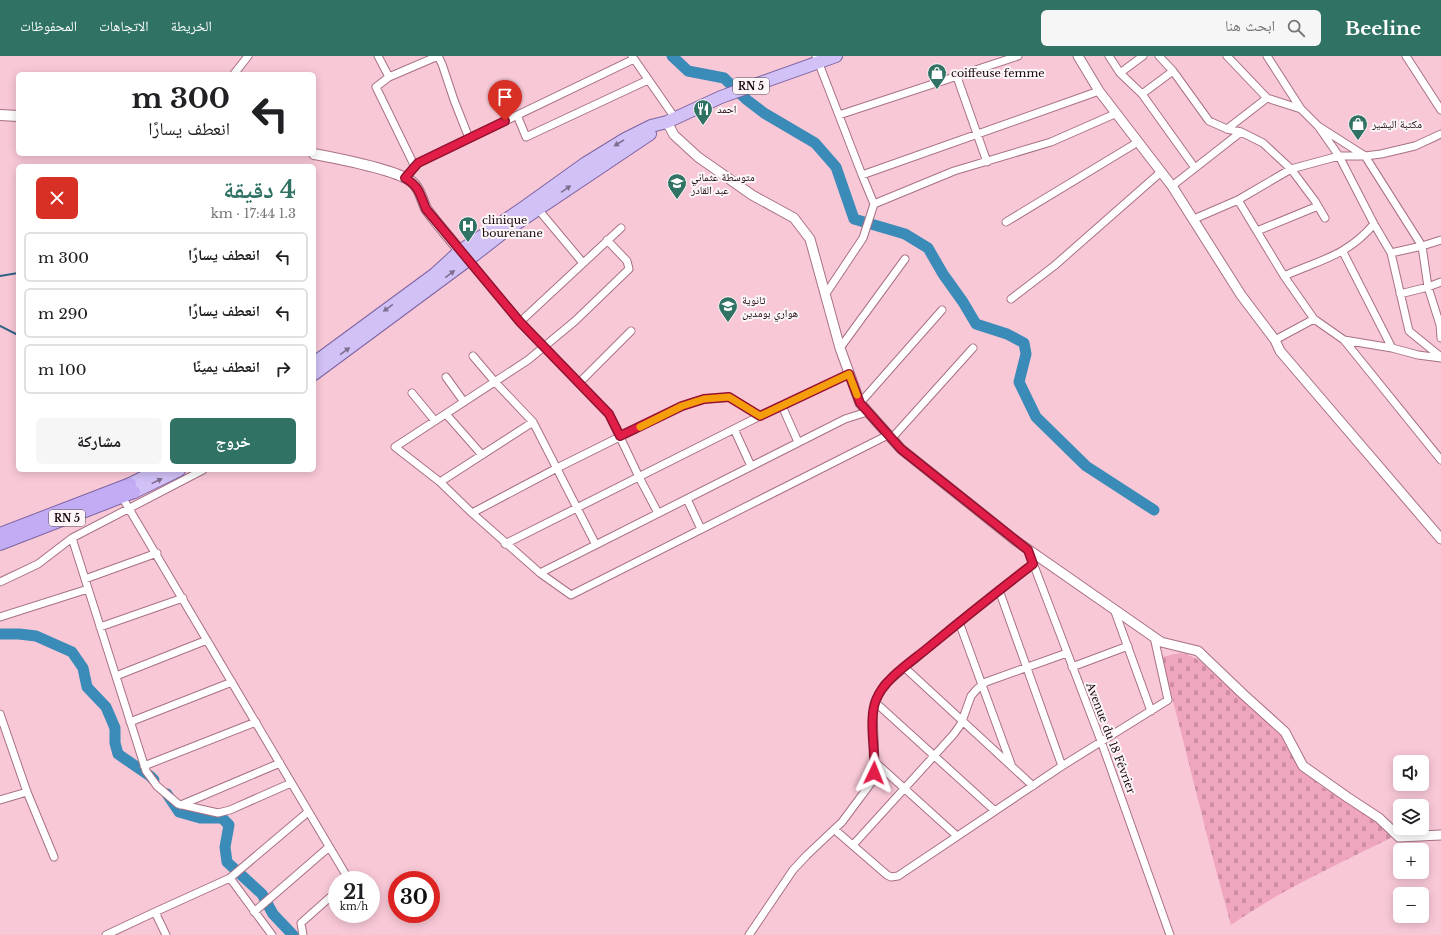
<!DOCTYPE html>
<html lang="ar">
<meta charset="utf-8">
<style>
body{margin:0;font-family:"Libre Baskerville","Noto Naskh Arabic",serif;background:#f6f6f6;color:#202124;direction:rtl;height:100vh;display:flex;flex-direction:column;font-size:15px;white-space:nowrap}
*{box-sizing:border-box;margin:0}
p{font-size:13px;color:#757577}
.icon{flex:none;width:22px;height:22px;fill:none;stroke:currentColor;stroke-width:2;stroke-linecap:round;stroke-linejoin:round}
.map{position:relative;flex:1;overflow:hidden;direction:ltr}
.details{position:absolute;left:16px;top:108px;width:300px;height:308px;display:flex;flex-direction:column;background:#fff;border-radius:6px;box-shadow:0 2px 10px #0003;direction:rtl}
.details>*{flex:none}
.guide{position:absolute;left:16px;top:16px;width:300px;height:84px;border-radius:6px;box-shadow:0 2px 10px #0003;direction:rtl;background:#fff;color:#202124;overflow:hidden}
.controls{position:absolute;left:1393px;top:699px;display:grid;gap:8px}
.controls a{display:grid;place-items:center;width:36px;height:36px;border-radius:6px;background:#fff;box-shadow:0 2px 10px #0003;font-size:20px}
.speed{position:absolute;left:328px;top:815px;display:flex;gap:8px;font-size:20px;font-weight:700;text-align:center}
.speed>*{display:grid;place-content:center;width:52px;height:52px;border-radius:50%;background:#fff;box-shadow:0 2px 10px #0003;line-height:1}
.speed small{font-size:10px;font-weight:400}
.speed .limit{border:6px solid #d22;background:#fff;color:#111}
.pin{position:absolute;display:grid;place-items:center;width:34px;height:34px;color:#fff;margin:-41px -17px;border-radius:50% 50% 50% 0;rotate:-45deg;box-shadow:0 0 4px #0007}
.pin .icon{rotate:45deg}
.me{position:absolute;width:44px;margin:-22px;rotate:2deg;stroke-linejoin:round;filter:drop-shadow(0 0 3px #0008)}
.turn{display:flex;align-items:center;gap:14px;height:84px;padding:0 20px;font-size:18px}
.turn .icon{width:52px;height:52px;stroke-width:2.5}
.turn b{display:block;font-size:28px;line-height:34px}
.round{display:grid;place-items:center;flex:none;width:42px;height:42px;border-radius:6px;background:#f6f6f6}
.headline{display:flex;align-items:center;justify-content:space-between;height:68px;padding:0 20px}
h1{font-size:24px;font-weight:800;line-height:30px;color:#307365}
.button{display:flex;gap:8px;margin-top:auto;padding:8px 20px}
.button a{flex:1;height:46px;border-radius:6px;background:#307365;color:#fff;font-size:16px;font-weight:800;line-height:46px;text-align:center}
.button a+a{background:#f6f6f6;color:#202124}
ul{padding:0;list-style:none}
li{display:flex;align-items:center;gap:12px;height:50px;margin:0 8px 6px;padding:0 12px;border:2px solid #e0e0e0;border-radius:6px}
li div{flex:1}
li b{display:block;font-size:15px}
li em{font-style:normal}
header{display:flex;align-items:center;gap:24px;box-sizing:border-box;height:56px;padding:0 20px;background:#307365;color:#fff}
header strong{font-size:19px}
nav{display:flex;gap:22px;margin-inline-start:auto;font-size:14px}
.search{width:280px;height:36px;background:#f6f6f6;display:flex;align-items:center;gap:10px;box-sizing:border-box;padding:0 14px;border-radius:6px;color:#757577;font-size:15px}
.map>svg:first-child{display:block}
.cemetery{fill:url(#cemetery-stones)}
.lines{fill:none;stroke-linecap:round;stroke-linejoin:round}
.stream{stroke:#316385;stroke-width:2}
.river{stroke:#3b8bb9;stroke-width:11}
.minor-casing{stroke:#a87184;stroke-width:9}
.tertiary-casing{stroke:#a87184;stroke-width:11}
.secondary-casing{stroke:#a87184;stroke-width:12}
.primary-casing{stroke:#7d64a1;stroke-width:14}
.trunk-casing{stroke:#7d64a1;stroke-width:14}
.minor{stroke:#fff;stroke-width:7}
.tertiary{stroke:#fff;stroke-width:9}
.secondary{stroke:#fff;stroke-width:10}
.primary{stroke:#d1c1f7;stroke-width:12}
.trunk{stroke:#c2acf4;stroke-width:12}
.oneway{fill:#7e6d8e}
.route-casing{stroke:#92132f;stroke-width:10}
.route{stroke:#e11d48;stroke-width:7}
.slow{stroke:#f59e0b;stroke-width:7}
.labels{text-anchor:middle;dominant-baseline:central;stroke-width:4;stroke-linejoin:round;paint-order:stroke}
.shield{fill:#fdf6f8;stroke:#5d4e54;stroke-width:1}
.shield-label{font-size:10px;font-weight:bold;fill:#19060d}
.poi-label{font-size:11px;fill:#19060d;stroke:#fdf6f8;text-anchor:start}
.street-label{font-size:11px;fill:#19060d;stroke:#fdf6f8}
</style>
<header>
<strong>Beeline</strong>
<div class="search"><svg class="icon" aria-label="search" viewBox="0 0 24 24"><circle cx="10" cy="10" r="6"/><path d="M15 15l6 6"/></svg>ابحث هنا</div>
<nav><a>الخريطة</a><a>الاتجاهات</a><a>المحفوظات</a></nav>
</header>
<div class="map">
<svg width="1441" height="879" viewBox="0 0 1441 879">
<defs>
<pattern id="cemetery-stones" width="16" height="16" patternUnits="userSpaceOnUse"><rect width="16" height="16" fill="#f0a5be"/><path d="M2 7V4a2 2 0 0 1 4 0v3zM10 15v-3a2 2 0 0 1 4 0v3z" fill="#cd8da2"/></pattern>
</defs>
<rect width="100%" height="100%" fill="#f9c8d7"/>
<path class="cemetery" d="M1180,597L1186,598L1199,604L1281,678L1292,700L1302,713L1322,731L1372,760L1393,781C1338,808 1281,834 1231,869L1212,799L1162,601Z"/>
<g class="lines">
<path class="stream" d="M0,220L18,217
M0,270L18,279"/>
<path class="river" d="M672,0L688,15L724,22L747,44L764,57L815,87L836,111L854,163L905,178L928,192L943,218L963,246L976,268L1007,278L1024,287L1026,298L1019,326L1036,361L1086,410L1154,454
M0,578H19L36,580L72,596L83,612L87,631L106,651L115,672V687L118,698L150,720L154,724
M167,738L179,756L200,762H222L229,769L225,791L227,806L262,838L273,858L293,879"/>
<g class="minor-casing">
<path id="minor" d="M378,0L389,21
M438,0L442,8L454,44L469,82
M632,0L675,62
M816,0L862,119L874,148L954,115L1051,86L1117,57
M1109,0L1120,17L1142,38L1195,112
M1159,0L1173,15L1209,65L1227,73L1241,76L1263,87L1291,113L1315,145L1325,162
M1227,0L1267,42L1301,53
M1267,0L1301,53L1318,70L1365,100L1381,98L1415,90L1441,78
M1406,0L1441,54
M1120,17L1143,0
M234,18L248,0
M957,21L987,106
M1142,38L1173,15
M517,59L526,81L648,24
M839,59L1018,0
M1318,70L1339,100L1374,168L1391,197L1409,275L1441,301
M1227,73L1267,42
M415,111L376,31L389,21L438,0
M862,119L1099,35
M405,122L418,107L634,3
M1172,130L1241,76
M1238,144L1291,113L1339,100H1365L1422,190L1428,231L1440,269L1441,282
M537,152L583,207
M1194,163L1238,144L1284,220L1314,263
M1006,166L1138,86
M1257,175L1318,150
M1343,196L1392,292
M1391,197L1422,190L1441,184
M467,202L520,266L609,358L639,421L658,457
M1284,220C1320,204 1347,200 1374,168
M1400,238L1428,231L1441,226
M825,239L863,182L874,148
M1011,243L1054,210L1161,116
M520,266L621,172
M1275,284L1314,263L1344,284L1441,404
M1344,284L1392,292L1418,299L1441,302
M840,292L905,203
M473,300L495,326L533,366L596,489
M446,321L464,346
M579,327L631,275
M412,337L435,365
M860,347L942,254
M782,350L798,386
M446,358L482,399
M760,360L729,341L704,343L682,350L557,412L472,457L540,517L845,363L867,356
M734,373L751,410
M892,382L973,292
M440,426L533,366
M122,441L349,824
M687,443L701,473
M472,457L440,426L395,391L528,304L575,265L629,213L627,205L607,184
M72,482L146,715L157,730L178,748L218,757L230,754L291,727
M505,488L760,360L849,318
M1028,494L1101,685L1170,879
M540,517L571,539L888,379
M85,523L157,497
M0,526L38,508L72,482L203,414
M999,534L1062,710
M1114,553L1151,655
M0,561L88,533
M959,566L1011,708
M100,571L183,542
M904,611L1033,730
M1072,611L1128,590
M116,620L207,584
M875,646L995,755
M0,658L27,736L54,801
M130,666L232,626
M875,706L957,780
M144,710L256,666
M0,744L27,736
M181,749L280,707
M835,774L887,819L891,821L898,820L1062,710L1168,644L1154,581
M853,789L953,679L961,668L971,640L977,633L986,626L1067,597
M230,822L308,756
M155,856L230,822L272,879
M254,856L329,791
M106,879L155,856L166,879
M303,879L301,867L337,835
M749,879L793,814L807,799L842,766L871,727L875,706L873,657L875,646L884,629L959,566L1033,508"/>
</g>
<g class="tertiary-casing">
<path id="tertiary" d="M1078,0L1099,35L1172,130L1241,239L1275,284L1280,295L1441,483
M667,66L674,79L698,101L752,139L794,162L810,183L840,292L860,347L901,393L1016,485L1161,586L1198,595L1244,639L1285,676L1303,710L1347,741L1379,762L1399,781L1441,779"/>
</g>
<g class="secondary-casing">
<path id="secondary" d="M0,59L18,60
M314,98C335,102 400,114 413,127C421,134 422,146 427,154C437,168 449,181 460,195"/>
</g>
<g class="primary-casing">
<path id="primary" d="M314,307L435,218L460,195L526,150L586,107L625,83L651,70L667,66L721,41L836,0
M314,318L468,204L504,176L650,78
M130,428L158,414
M134,436L179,414"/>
</g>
<g class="trunk-casing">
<path id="trunk" d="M0,478L130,428
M0,488L134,436"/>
</g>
<use href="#minor" class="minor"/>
<use href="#tertiary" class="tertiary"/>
<use href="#secondary" class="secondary"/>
<use href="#primary" class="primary"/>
<use href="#trunk" class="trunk"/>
</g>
<defs><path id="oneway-solid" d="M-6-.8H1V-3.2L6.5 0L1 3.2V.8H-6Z"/></defs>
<g class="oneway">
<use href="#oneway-solid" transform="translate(619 87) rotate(148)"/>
<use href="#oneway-solid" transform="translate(566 133) rotate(-34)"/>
<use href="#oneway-solid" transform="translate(450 218) rotate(-37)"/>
<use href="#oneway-solid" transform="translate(388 252) rotate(144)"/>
<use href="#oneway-solid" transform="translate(345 295) rotate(-36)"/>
<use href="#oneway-solid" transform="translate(157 425) rotate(-26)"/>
</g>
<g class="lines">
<g class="route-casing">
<path id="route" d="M505,65L418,107L405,122C419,130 420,138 426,153L520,266L609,358L620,380L682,350L704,343L729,341L760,360L849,318L860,347L901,393L1028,494L1033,508C998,535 963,563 929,591C911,606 884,623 876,644C868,664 876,695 874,717"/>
</g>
<use href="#route" class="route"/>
<path class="slow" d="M640,371L682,350L704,343L729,341L760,360L849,318L857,339"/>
</g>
<defs>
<g id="shop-pin" transform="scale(1)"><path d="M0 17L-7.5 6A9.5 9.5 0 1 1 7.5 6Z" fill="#307365" stroke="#fdf6f8"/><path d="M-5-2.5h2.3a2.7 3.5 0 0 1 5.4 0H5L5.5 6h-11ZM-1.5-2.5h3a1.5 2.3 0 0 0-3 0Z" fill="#fff"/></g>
<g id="restaurant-pin" transform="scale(1)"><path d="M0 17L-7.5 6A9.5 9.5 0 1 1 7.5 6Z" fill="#307365" stroke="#fdf6f8"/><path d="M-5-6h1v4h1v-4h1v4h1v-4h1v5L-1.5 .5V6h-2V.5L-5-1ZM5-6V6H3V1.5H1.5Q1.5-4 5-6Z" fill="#fff"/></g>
<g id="school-pin" transform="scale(1)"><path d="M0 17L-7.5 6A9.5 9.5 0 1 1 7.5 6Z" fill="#307365" stroke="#fdf6f8"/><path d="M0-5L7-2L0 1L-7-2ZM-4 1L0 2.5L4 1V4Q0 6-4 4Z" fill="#fff"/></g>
<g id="hospital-pin" transform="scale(1)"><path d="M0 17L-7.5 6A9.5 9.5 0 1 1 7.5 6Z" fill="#307365" stroke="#fdf6f8"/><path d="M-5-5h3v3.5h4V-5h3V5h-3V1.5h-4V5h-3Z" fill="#fff"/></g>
</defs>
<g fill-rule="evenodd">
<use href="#shop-pin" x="937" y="17"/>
<use href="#restaurant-pin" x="703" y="53"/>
<use href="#shop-pin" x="1358" y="68"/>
<use href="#school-pin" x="677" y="127"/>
<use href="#hospital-pin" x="468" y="170"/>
<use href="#school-pin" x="728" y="250"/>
</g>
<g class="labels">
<g class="shield">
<rect x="733" y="22" width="36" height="16" rx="3"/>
<rect x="49" y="454" width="36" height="16" rx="3"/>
</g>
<g class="shield-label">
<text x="751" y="30">RN 5</text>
<text x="67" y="462">RN 5</text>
</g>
<g class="poi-label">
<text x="951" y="17">coiffeuse femme</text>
<text x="717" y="53">احمد</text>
<text x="1372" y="68">مكتبة اليشير</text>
<text x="691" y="121">متوسطة عثماني<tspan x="691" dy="13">عبد القادر</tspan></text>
<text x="482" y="164">clinique<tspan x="482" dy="13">bourenane</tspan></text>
<text x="742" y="244">ثانوية<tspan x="742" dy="13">هواري بومدين</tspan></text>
</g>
<g class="street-label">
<text transform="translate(1111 682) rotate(69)">Avenue du 18 Février</text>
</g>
</g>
</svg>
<div class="controls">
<a><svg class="icon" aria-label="sound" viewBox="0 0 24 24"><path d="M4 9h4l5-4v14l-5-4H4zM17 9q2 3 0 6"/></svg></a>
<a><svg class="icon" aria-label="layers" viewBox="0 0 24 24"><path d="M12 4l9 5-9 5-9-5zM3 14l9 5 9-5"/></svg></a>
<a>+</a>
<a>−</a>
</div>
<div class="speed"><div>21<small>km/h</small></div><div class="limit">30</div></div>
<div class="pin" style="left:505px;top:65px;background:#d93025"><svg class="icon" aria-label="arrive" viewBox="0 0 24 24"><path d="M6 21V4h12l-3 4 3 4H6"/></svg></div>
<svg class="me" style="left:874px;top:717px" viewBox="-20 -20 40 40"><path d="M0-17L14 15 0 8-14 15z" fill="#e11d48" stroke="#fff" stroke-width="4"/></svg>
<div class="guide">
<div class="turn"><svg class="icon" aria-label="left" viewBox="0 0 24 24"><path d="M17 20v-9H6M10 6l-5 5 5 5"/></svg><div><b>300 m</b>انعطف يسارًا</div></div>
</div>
<section class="details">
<div class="headline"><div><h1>4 دقيقة</h1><p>1.3 km · 17:44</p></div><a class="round" style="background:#d93025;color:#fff"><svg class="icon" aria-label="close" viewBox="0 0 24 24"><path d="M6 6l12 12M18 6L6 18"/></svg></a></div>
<ul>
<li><svg class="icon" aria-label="left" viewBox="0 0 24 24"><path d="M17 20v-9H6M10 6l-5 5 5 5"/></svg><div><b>انعطف يسارًا</b></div><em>300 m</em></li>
<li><svg class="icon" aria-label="left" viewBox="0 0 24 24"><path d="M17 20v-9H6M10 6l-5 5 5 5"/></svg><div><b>انعطف يسارًا</b></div><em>290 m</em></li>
<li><svg class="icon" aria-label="right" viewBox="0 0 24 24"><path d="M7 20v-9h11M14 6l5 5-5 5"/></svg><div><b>انعطف يمينًا</b></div><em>100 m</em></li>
</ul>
<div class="button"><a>خروج</a><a>مشاركة</a></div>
</section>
</div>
